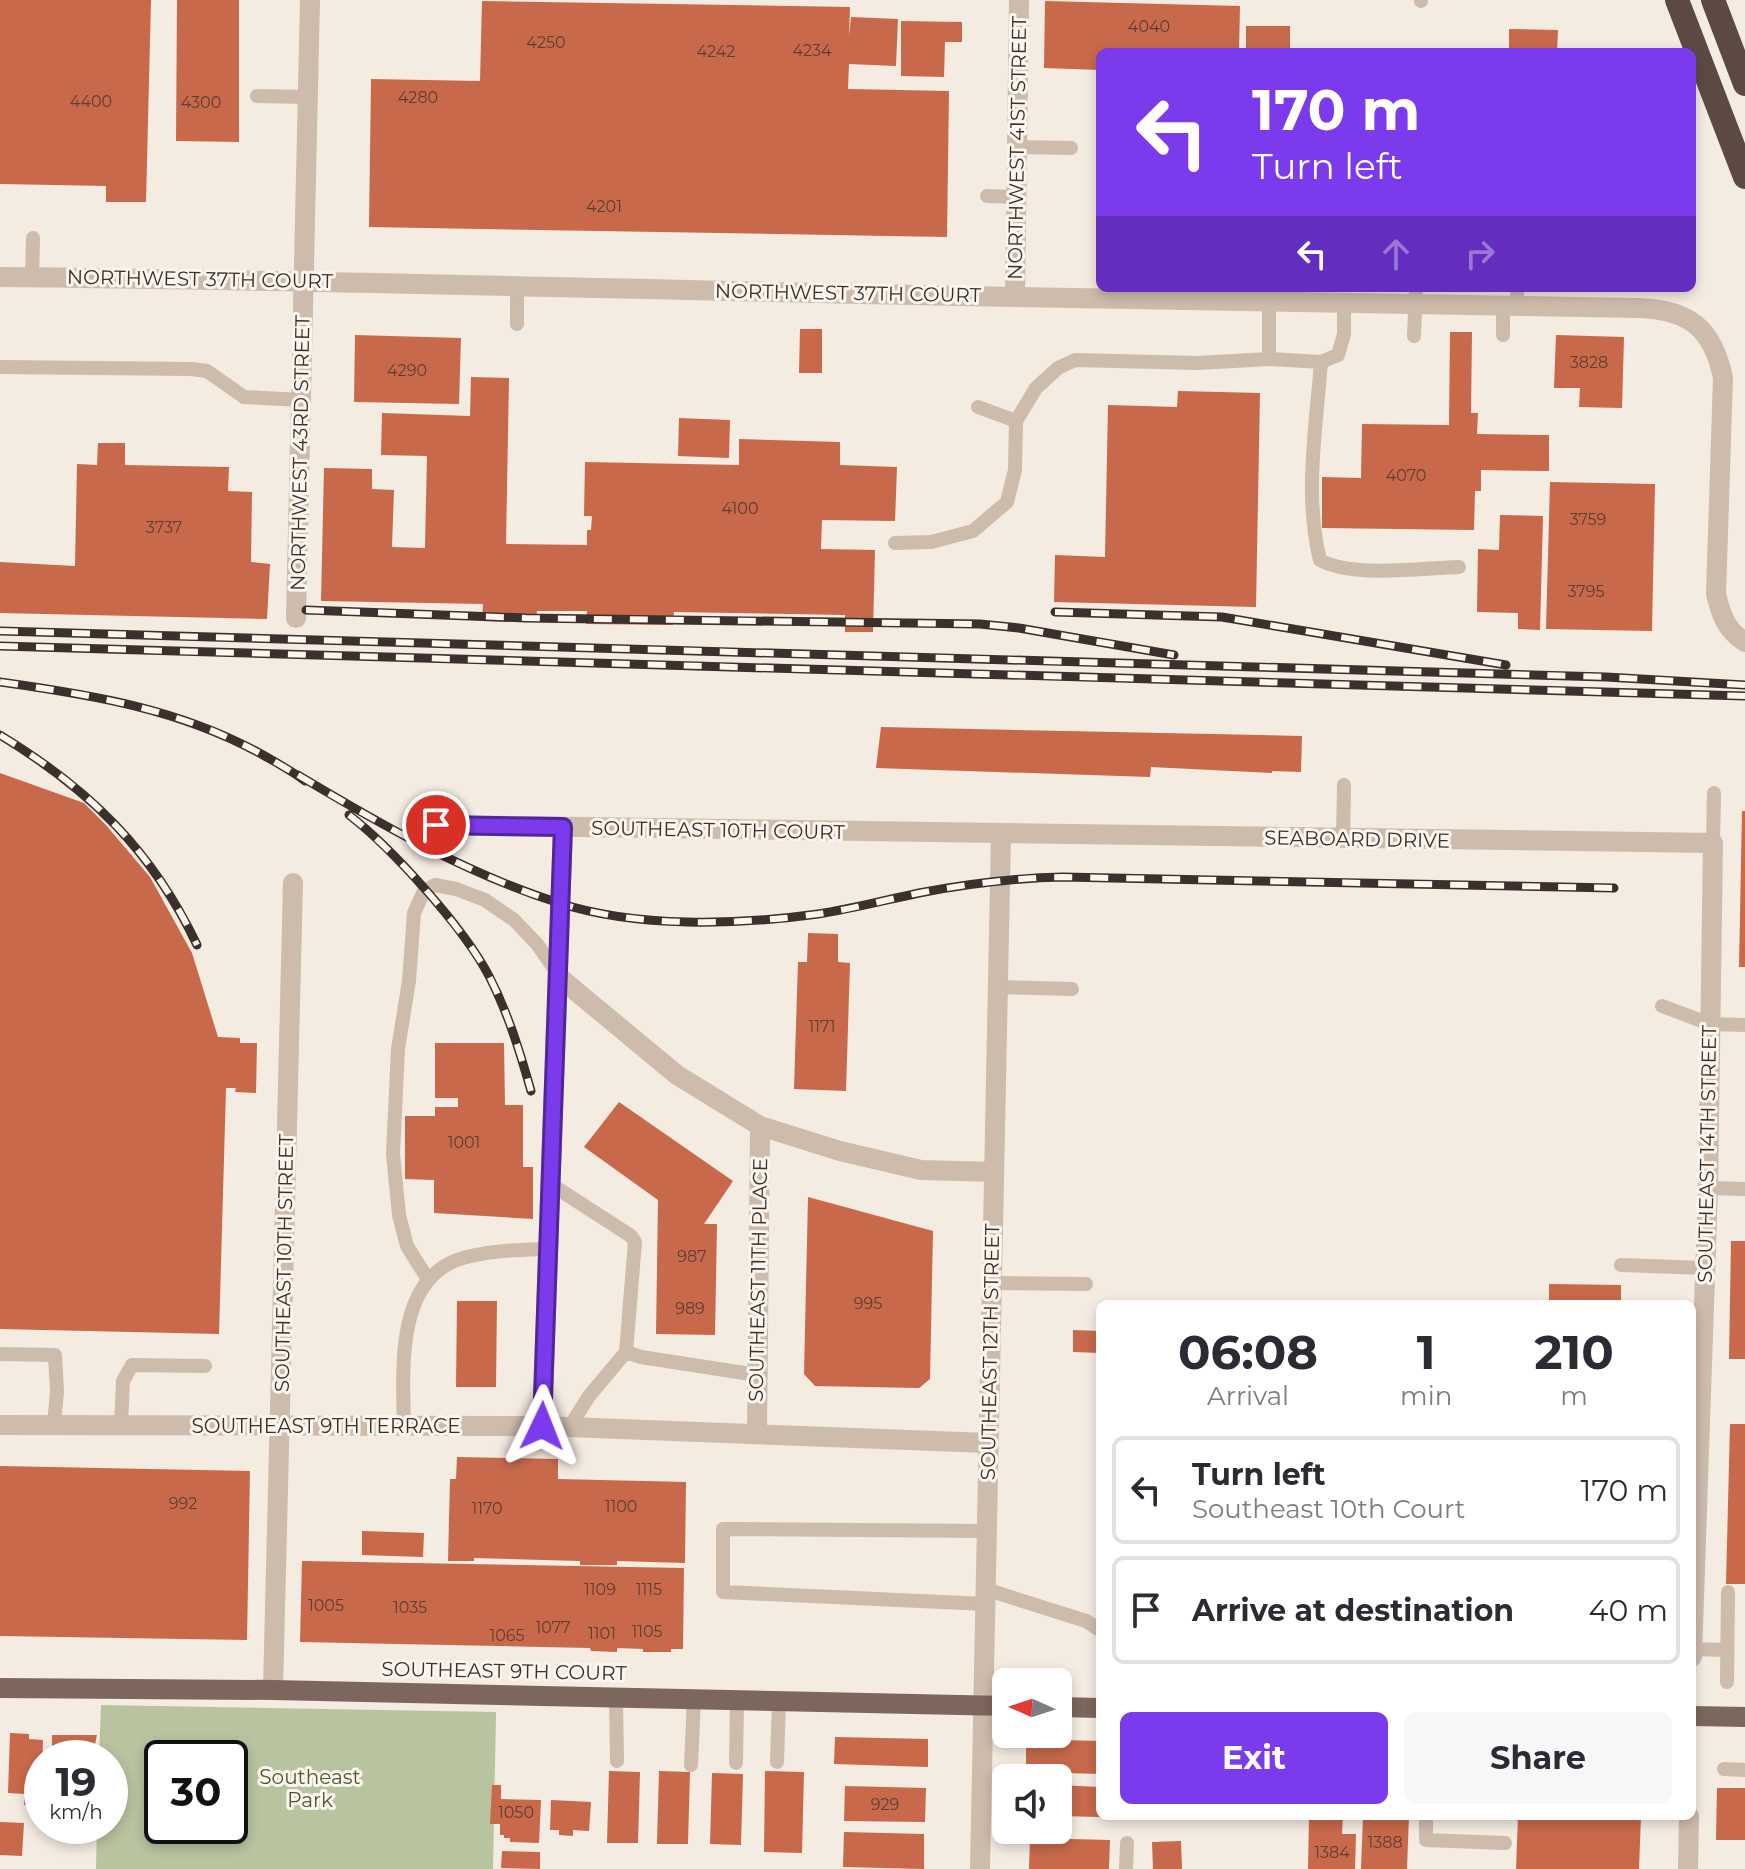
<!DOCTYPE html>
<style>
body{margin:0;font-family:Montserrat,sans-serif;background:#f7f7f7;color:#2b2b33;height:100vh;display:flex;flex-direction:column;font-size:30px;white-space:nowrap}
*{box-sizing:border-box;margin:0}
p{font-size:26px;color:#7c7c81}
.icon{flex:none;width:44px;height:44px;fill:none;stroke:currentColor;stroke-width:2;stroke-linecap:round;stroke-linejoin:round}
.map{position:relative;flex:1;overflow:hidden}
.panel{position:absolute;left:1096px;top:1300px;width:600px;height:520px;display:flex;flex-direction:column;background:#fff;border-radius:12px;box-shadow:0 4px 12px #0003}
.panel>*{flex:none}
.hud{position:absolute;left:1096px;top:48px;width:600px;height:244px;border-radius:12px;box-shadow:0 4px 12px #0003;background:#7c3aed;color:#fff;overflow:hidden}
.needle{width:52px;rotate:273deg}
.tools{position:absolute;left:992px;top:1668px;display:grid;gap:16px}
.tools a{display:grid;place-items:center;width:80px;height:80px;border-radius:12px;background:#fff;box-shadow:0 4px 12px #0003;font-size:40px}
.speed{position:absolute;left:24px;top:1740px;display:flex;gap:16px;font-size:40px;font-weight:700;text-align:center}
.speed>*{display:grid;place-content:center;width:104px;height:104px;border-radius:50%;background:#fff;box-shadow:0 4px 12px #0003;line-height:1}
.speed small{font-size:20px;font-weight:400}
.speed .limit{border:4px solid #111;border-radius:12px;background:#fff;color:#111}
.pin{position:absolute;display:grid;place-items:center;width:68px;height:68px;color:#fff;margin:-34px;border:4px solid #fff;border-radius:50%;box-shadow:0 2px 8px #0007}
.me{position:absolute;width:88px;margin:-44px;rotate:2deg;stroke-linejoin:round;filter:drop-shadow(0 0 6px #0008)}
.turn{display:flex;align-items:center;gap:28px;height:168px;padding:0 24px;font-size:36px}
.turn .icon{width:104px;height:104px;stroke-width:2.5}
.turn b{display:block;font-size:56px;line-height:68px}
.lanes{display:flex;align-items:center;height:76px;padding:0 24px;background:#0003;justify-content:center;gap:40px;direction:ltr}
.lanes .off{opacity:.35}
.eta{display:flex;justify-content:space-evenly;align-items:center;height:136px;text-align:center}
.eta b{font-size:48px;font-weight:700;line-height:56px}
.action{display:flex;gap:16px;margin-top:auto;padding:16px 24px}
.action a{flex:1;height:92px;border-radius:12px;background:#7c3aed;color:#fff;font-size:32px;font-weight:700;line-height:92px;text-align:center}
.action a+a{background:#f7f7f7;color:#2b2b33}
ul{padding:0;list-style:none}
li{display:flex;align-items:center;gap:24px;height:108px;margin:0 16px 12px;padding:0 8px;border:4px solid #e1e1e2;border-radius:12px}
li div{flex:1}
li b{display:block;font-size:30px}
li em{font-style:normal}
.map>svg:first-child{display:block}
.green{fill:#b8c4a0;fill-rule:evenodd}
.building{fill:#c8694b}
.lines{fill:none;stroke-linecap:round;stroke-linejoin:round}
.service{stroke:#cdbbac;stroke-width:14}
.minor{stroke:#cdbbac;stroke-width:20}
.primary{stroke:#7d675c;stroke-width:20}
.motorway{stroke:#5c4a42;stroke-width:24}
.rail-casing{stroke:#3b302b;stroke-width:9}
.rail{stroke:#fbf5ee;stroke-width:6;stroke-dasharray:18;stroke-linecap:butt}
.route-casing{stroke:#51269a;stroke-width:20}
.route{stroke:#7c3aed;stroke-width:14}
.labels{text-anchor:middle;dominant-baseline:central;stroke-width:6;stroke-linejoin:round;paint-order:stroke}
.number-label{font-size:16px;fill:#5e3e33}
.street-label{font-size:20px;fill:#3b302b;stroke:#fbf5ee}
.park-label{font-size:20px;fill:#4a5a2e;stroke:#fbf5ee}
</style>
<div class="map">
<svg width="1745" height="1869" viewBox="0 0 1745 1869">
<rect width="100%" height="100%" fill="#f4ebe1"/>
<path class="green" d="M101,1705L496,1712L493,1869H96L97,1826H110V1758H99ZM162,1758H230V1826H162Z"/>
<path class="building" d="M0,0H151L146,202H106V186L0,184Z
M177,0H239V142L176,141Z
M482,1L850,7L849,37L851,17L898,19L896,66L849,64L848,89L949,91L947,237L369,227L371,79L480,81Z
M1045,1L1240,6L1239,52H1100V70L1044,68Z
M901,21L962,22V42H945L944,77L901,76Z
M1246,26H1290V52H1246Z
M1509,29L1558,30L1557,52H1509Z
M800,329H822V373H799Z
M1450,332H1472L1471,413H1478L1477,434L1549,435V471L1481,470V491H1475L1474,530L1322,528V477L1361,478L1362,424L1449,425Z
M355,335L461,338L459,404L354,402Z
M1556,335L1624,337L1622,408L1579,407L1580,388H1554Z
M471,377L509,378L506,544L587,545V530H591L592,516H584L585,462L739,465V439L840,442V465L897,467L895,521L822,520L821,549L875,550L873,632H845V615L674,612L673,625L586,624L587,611H537L536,622L482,621L483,604L321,601L324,468L372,469V489L394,490L392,547L425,548L427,456L381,455L382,413L470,416Z
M1178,391L1260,393L1256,607L1054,602L1055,555L1105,557L1108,405L1177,407Z
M679,418L730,420L729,458L678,456Z
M98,443H125V465L229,467L228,491L252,492L251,562L270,564L267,619L0,613V562L75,566L77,464L97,465Z
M1550,482L1655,484L1652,631L1546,629Z
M1500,515L1543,516L1540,630L1518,629V613L1477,612L1478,549L1499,550Z
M881,727L1302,736L1301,772L1272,771V773L1151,767L1150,777L876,768Z
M0,773L84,803L106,825L150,877L192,953L218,1037L240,1038V1043H257L256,1093L235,1092L236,1088H226L219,1334L0,1329Z
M1742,811H1745V967H1739Z
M808,933L838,934V962L850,963L846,1091L794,1089L798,962H807Z
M435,1043H504L505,1105H523V1167H533V1219L434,1213V1180L405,1179V1116H435V1107H458V1098H435Z
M619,1102L733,1181L704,1224H717L715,1335L656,1334L658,1200L584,1147Z
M808,1197L933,1231L930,1379L919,1388L815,1386L804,1374Z
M1731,1241H1745V1359H1729Z
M1549,1284L1621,1285V1304H1549Z
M457,1301H497L496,1387H456Z
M1073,1330L1100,1331V1353L1073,1352Z
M1730,1424H1745V1584H1726Z
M457,1457L558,1459V1479L686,1482L685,1563L617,1561V1565H580V1561L474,1558V1561H448L450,1479H456Z
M0,1466L250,1471L247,1640L0,1636Z
M362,1531L424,1533L423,1557L362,1555Z
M302,1561L684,1568L683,1649H671V1652H643V1649L617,1648V1652L591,1651L590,1648L300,1642Z
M10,1733L29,1734V1739L43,1740L41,1805H24L25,1794L8,1793Z
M52,1735H97L92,1758H52Z
M835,1737L928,1739V1767L834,1764Z
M1026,1739L1100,1741V1774L1026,1772Z
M609,1771L640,1772L638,1843H607Z
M659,1771L690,1772L688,1844H657Z
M765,1771L804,1772L802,1853L764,1852Z
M712,1773L743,1774L741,1845L710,1844Z
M492,1785H501V1799L541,1800L539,1843L510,1842V1838H504V1835H500V1824H490Z
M1058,1785L1100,1787V1817L1058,1816Z
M845,1786L926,1788L925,1822L844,1821Z
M1717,1788H1745V1840H1716Z
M551,1800L591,1802L589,1831L573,1830V1836L559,1835V1830H550Z
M1309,1816H1343L1342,1834H1356L1355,1869H1308Z
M1363,1816H1409L1407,1869H1361Z
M1518,1816H1641L1639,1869H1516Z
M0,1822L24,1823L22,1856L0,1855Z
M844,1832L924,1834V1869L843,1867Z
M1030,1838L1110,1840L1109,1869H1029Z
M1181,1841L1182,1869H1153L1152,1842Z
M502,1851L540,1852V1869L501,1868Z"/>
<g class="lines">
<path class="service" d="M1421,0V1
M257,96L308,97
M1016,147L1071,148
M987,196L1015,197
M32,278L33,238
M1269,300V359L1321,362L1338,355L1344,334V302
M1517,305V288
M517,324V285
M1503,335V305
M1414,336L1416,288
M1321,362C1316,428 1304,496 1320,560C1352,578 1421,568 1459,567
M0,367L192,369L207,371L244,397L301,400
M978,407L1016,421
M895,543L931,542L973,531L1007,502L1015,470L1016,421L1036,388L1058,368L1075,360L1198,363L1269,359
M1343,839L1344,785
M1713,843L1714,793
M997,987L1072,989
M1662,1006L1710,1024L1745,1025
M552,1185L631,1236L635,1242L626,1352
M1708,1188L1745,1189
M1621,1265L1705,1268
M427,1278L407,1246L399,1215L393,1154L398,1049L409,981L414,913L424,891L435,885L456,889L485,900L514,920L537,944L558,974
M991,1283L1086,1284
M0,1354L55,1355L57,1391L54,1425
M121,1425L123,1381L132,1365L205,1366
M404,1427C403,1373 395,1283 457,1260C485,1250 520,1250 549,1249
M569,1428L589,1396L626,1352L641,1357L757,1375
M985,1589L1086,1621L1100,1630
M985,1604L723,1592V1529L986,1531
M1692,1649L1727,1650
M1727,1682L1728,1592
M616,1698L617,1761
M777,1762L779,1701
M736,1763L737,1701
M691,1765L694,1699
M1724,1769L1745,1770
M1426,1816V1840L1505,1843
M1126,1869L1127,1843"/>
<path class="minor" d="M0,277C338,280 676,291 1014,297C1222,300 1431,303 1640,308C1690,310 1713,329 1723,378L1716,594C1721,615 1726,630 1745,642
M1015,297L1019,0
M296,618L310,0
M436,825L1713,843L1708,1188L1692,1657
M560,978L677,1075L760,1126L840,1151L921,1170L994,1172
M0,1425L542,1426L988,1443
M542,1426L563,827
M757,1434L760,1126
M273,1690L293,883
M980,1869L1001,834
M1688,1869L1689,1816"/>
<path class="primary" d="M0,1688L273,1690L1006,1706
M1058,1707L1100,1708
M1692,1716L1745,1717"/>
<path class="motorway" d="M1677,0L1745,177
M1713,0L1745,84"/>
<g class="rail-casing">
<path id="rail" d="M306,610L526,618L980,624L1019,628L1174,655
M1055,612L1222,617L1506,665
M0,631L1606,677L1745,685
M0,646L1745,696
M0,682C93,695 180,709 263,755C277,763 292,771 305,781
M0,735C89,789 152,850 197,945
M298,775C380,824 467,874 559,903C636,928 738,925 818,914C852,909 885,900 919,893C967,884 1014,878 1063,877L1614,888
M349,815C392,848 464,928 489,976C508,1013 520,1052 531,1091"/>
</g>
<use href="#rail" class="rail"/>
</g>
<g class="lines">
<g class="route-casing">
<path id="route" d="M436,825L563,827L542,1426"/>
</g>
<use href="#route" class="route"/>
</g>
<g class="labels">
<g class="number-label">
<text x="1149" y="26">4040</text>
<text x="546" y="42">4250</text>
<text x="812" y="50">4234</text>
<text x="716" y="51">4242</text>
<text x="418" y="97">4280</text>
<text x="91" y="101">4400</text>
<text x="201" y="102">4300</text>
<text x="604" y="206">4201</text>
<text x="1589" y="362">3828</text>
<text x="407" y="370">4290</text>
<text x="1406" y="475">4070</text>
<text x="740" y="508">4100</text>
<text x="1588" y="519">3759</text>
<text x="164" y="527">3737</text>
<text x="1586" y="591">3795</text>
<text x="822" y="1026">1171</text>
<text x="464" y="1142">1001</text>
<text x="692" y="1256">987</text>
<text x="868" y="1303">995</text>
<text x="690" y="1308">989</text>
<text x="183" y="1503">992</text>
<text x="621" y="1506">1100</text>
<text x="487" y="1508">1170</text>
<text x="600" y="1589">1109</text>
<text x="649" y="1589">1115</text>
<text x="326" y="1605">1005</text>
<text x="410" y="1607">1035</text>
<text x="553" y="1627">1077</text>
<text x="647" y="1631">1105</text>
<text x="602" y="1633">1101</text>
<text x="507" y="1635">1065</text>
<text x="885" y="1804">929</text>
<text x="516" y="1812">1050</text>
<text x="1385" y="1842">1388</text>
<text x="1332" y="1852">1384</text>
</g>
<g class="street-label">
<text transform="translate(1017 148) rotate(-89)">NORTHWEST 41ST STREET</text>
<text transform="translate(200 279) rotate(1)">NORTHWEST 37TH COURT</text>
<text transform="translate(848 293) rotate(1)">NORTHWEST 37TH COURT</text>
<text transform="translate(300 453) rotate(-89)">NORTHWEST 43RD STREET</text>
<text transform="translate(718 830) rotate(1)">SOUTHEAST 10TH COURT</text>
<text transform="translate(1357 839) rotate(1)">SEABOARD DRIVE</text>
<text transform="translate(1707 1154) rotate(-89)">SOUTHEAST 14TH STREET</text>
<text transform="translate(284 1263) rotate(-89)">SOUTHEAST 10TH STREET</text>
<text transform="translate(758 1280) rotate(-89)">SOUTHEAST 11TH PLACE</text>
<text transform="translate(990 1352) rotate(-89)">SOUTHEAST 12TH STREET</text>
<text x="326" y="1426">SOUTHEAST 9TH TERRACE</text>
<text transform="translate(504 1671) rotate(1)">SOUTHEAST 9TH COURT</text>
</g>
<g class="park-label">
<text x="310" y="1777">Southeast<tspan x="310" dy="23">Park</tspan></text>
</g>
</g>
</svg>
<div class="tools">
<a><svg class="needle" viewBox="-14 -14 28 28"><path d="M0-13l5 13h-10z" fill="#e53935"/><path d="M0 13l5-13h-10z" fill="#7c7c81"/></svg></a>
<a><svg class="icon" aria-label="sound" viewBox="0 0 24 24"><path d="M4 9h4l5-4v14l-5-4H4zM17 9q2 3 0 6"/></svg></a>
</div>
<div class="speed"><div>19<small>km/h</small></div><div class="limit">30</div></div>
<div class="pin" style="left:436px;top:825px;background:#d93025"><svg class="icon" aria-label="arrive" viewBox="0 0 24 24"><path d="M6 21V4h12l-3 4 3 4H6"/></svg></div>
<svg class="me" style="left:542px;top:1426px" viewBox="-20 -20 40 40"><path d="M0-17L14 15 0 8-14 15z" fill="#7c3aed" stroke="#fff" stroke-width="4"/></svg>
<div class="hud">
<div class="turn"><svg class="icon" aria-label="left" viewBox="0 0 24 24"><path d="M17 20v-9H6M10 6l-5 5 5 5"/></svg><div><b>170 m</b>Turn left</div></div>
<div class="lanes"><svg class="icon" aria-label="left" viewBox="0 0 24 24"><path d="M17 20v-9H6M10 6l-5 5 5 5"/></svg><svg class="icon off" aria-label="ahead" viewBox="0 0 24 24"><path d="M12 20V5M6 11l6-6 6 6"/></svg><svg class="icon off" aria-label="right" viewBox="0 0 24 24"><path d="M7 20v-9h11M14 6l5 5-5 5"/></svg></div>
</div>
<section class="panel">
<div class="eta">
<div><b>06:08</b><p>Arrival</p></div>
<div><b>1</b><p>min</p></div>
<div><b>210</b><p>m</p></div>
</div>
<ul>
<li><svg class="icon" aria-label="left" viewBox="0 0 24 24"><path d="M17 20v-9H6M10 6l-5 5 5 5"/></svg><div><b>Turn left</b><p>Southeast 10th Court</p></div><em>170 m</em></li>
<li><svg class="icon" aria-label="arrive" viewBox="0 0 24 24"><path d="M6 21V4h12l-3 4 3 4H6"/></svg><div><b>Arrive at destination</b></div><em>40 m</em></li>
</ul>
<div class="action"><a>Exit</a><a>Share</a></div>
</section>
</div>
